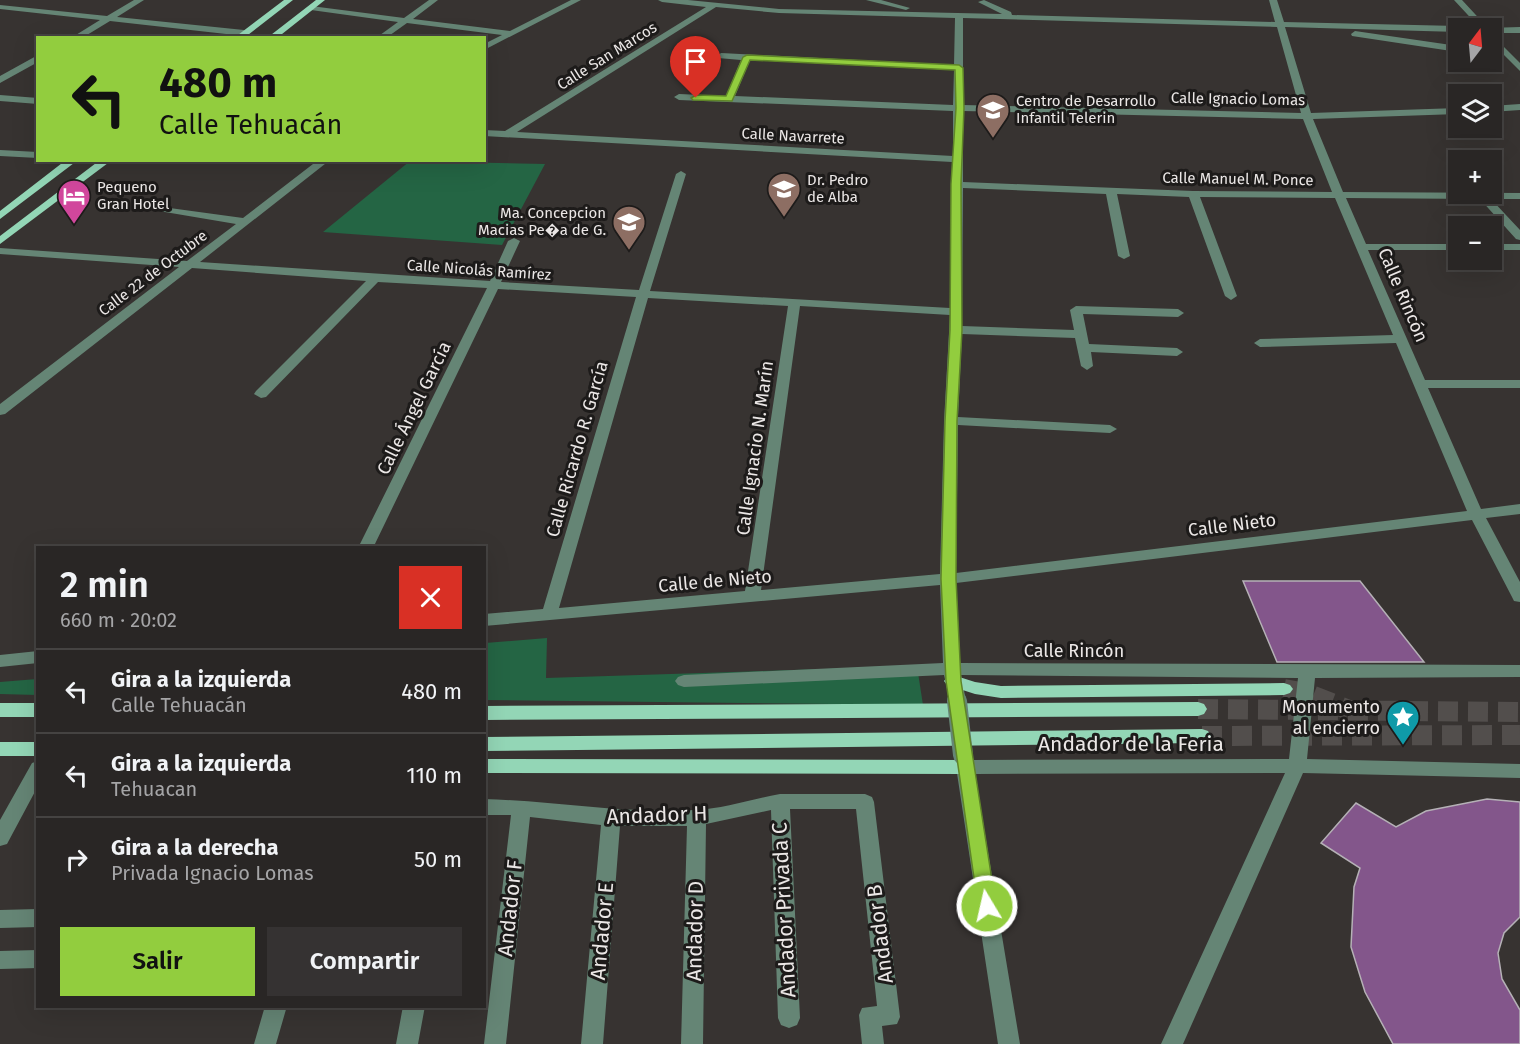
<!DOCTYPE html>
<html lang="es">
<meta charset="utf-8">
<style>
body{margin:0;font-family:"Fira Sans",sans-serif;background:#353232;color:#f1f3f6;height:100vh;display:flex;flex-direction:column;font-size:22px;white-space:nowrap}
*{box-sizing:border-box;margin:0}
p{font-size:20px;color:#a5a5a7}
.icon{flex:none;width:33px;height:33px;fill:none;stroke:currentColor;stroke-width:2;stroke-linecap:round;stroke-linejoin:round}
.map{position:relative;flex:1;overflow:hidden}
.side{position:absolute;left:36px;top:546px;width:450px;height:462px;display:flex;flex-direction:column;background:#292625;border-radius:0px;box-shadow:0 6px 24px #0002,0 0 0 2px #454342}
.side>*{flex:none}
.guide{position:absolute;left:36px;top:36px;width:450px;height:126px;border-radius:0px;box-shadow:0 6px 24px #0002,0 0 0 2px #454342;background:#92cd3e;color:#111;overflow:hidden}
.needle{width:39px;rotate:16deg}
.tools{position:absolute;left:1448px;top:18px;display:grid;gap:12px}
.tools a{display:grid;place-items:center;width:54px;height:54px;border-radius:0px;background:#292625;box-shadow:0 6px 24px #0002,0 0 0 2px #454342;font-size:30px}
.pin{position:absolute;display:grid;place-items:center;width:51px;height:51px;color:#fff;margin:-62px -26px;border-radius:50% 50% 50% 0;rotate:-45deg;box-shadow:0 0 6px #0007}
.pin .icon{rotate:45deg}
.me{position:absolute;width:66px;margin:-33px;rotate:351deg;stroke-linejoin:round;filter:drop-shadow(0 0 4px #0008)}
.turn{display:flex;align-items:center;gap:21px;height:126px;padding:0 24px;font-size:27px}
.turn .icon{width:78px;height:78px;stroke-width:2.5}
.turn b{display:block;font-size:42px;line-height:51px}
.round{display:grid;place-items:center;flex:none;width:63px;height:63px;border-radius:0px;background:#353232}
.head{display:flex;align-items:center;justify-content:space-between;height:102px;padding:0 24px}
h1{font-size:36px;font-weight:600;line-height:45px}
.action{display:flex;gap:12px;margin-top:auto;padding:12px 24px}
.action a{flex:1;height:69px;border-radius:0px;background:#92cd3e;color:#111;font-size:24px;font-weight:600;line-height:69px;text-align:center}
.action a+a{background:#353232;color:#f1f3f6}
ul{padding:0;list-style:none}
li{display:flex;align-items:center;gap:18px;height:84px;padding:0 24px;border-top:2px solid #454342}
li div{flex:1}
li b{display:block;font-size:22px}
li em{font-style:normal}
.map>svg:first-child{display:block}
.green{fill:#246544}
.building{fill:#83568b;stroke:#b5b1b6;stroke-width:1.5}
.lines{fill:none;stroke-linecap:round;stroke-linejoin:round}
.major-tunnel{stroke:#524e4c;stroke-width:20;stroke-dasharray:20 10;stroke-linecap:butt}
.minor{fill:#658575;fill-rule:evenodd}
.major{fill:#93d6b6;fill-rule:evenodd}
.minor-bridge{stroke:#658575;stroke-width:20}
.route{fill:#92cd3e;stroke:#5f8528;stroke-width:1.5}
.labels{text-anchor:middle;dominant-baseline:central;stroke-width:6;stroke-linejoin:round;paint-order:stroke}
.far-street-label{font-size:15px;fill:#ebe7e6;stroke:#1d1b1a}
.far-poi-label{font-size:15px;fill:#ebe7e6;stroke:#1d1b1a;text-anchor:start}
.street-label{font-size:18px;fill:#ebe7e6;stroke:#1d1b1a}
.poi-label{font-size:18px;fill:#ebe7e6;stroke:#1d1b1a;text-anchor:end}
.near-street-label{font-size:21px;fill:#ebe7e6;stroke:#1d1b1a}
</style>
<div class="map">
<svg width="1520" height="1044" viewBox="0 0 1520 1044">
<rect width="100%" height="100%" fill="#373331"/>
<path class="green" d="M410,161L545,164L502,245L323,232Z
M547,638L546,678L917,666L923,705L485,700V643Z
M37,679V695L0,694V682Z"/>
<path class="building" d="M1243,581H1360L1424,662H1277Z
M1487,799L1520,802V917L1504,933L1498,953L1502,979L1520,1010V1044H1393L1365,992L1351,947L1354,887L1360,868L1321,843L1356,803L1396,827L1426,811Z"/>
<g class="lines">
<path class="major-tunnel" d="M1284,689L1306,693L1349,710
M1198,709L1520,712
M1202,736L1520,735"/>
<path class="minor" d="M134,0H144L117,17L244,30L248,33L244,36L110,21L82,38H71L100,20L0,9V5L107,16Z
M429,0H438L413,19L510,31L571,0H581L484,50V44L502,35L407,23L386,38H376L398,22L311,10L307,8L311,6L404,18Z
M658,0H688L779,9L1002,14L978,2L984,0L1011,12L1012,15L1275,22L1269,0H1277L1284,22L1458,26L1462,28H1458V32L1285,27L1311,113L1458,108V114L1313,119L1343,192L1520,193V199H1491L1520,230V240L1516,239L1480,199L1346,198L1366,244H1458V250H1368L1425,380H1520V388H1428L1481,509L1520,504V514L1486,518L1520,582V602L1514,601L1512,597L1472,520L956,583L960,663L1520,665V677L1315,678L1307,759L1520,764V778L1303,773L1183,1044H1161L1285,773L975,774L1020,1044H998L955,760L958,755L964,753L970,755L973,760L1289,759L1298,678L961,675L966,701L963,706L957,707L951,706L944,675L684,687L678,685L675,681L678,677L684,675L943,663L940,585L484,626V614L543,609L636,297L498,289L373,548H358L487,288L378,282L266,397L261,398L254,394L256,391L366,281L192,268L5,414L0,415V404L179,267L0,254V248L187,261L236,224L159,211L155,210V206L243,218L313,164L296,160H330L200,262L490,281L508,241L514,238L520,241L501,282L639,290L676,174L681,171L686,174L650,291L950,308L952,162L484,136V130L505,131L706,7L662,2ZM716,7L779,13L955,18L954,65L721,53L717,56L718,58L741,60L726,96L679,94L674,97L679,100L953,111V156L517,132ZM963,18L1277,27L1301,113L963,105ZM750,60L954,70L953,105L735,96ZM963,111L1303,119L1332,192L1193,191L963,182ZM963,188L1106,194L1118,256L1124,259L1130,256L1117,194L1189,197L1225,296L1231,300L1237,296L1200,197L1335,198L1393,335L1260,339L1254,343L1260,347L1396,343L1467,511L956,573L958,425L1110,433L1117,429L1110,425L958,417L962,334L1075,338L1081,366L1087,370L1093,366L1091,352L1177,356L1183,352L1177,348L1089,344L1083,314L1178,317L1184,313L1178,309L1076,306L1070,310L1074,330L962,326ZM648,298L788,306L745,591L559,608ZM800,306L950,315L944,421L940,574L761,590Z
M866,0H881L910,8L906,10Z
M1454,0H1462L1488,28L1520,27V33H1491V28H1480Z
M1355,31L1458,46V52L1352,36L1351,34Z
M1491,34L1520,63V71L1491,42Z
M38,55V62L0,83V76Z
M0,95L38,98V104L0,101Z
M1520,104V110L1491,112V106Z
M0,150L38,152V158L0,156Z
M1491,244H1520V250H1491Z
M38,651V663L0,667V655Z
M38,761V786L7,844L0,846V820L32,763Z
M780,794H865L872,797L874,802L900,1017L897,1024L882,1026L884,1044H862L859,1015L862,1008L877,1006L856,809H790L800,1018L797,1025L789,1028L781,1025L778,1018L771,810L706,824L703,1044H681L687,826H620L603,1044H581L601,825L530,817L506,1044H484L511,815H484V799C555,801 624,814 695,810C723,809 752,799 780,794Z
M38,909V927L0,928V910Z
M38,950V968L0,969V951Z
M265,1006H287L276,1044H254Z
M403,1006H425L418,1044H396Z"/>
<path class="major" d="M284,0H293L244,38H234Z
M316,0H325L277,38H267Z
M66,160H78L0,219V211Z
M100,160H112L0,244V236Z
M953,675L975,682L1001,686L1284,683L1290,685L1293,689L1290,693L1284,695L1001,698L975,694L947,685L944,681L947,677Z
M1198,702L1204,704L1207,709L1204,714L1198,716L484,720V706Z
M0,703H38V717H0Z
M1202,729L1208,731L1211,736L1208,741L1202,743L484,751V737Z
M0,742H38V756H0Z
M484,759L965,760L971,762L974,767L971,772L965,774L484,773Z"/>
<path class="minor-bridge" d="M957,701L963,755"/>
</g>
<path class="route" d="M747,55L959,65L963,68L964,108L961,184L962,330L957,421L956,579L961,681L996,906L993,911L987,913L980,911L978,906L946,681L941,579L945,421L950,330L951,184L956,108L955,70L750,60L732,101L693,100L691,98L696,95L726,96L743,57Z"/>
<defs>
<g id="school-pin" transform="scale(1.725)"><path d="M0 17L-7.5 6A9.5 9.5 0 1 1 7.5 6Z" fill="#8d6e63" stroke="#1d1b1a"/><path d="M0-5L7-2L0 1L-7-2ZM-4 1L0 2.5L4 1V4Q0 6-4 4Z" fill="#fff"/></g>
<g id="hotel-pin" transform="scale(1.725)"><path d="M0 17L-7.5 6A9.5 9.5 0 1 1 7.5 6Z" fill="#d1479c" stroke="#1d1b1a"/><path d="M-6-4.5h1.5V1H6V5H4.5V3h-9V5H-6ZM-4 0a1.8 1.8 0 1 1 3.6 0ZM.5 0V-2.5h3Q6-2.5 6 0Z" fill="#fff"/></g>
<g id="sight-pin" transform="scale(1.725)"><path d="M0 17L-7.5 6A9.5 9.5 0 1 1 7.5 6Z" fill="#0f9aa8" stroke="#1d1b1a"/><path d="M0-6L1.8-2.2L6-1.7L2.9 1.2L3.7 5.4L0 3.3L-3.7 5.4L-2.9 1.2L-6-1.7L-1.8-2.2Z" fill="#fff"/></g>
</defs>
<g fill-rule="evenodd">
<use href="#school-pin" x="993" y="110"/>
<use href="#school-pin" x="784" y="189"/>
<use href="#hotel-pin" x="74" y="196"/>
<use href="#school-pin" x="629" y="222"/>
<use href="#sight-pin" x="1403" y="717"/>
</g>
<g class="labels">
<g class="far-street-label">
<text transform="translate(607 56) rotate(-32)">Calle San Marcos</text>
<text transform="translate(1238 99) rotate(1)">Calle Ignacio Lomas</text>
<text transform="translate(793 136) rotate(3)">Calle Navarrete</text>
<text transform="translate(1238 179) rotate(1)">Calle Manuel M. Ponce</text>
<text transform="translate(479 270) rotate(4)">Calle Nicolás Ramírez</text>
<text transform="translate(153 273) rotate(-37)">Calle 22 de Octubre</text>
</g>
<g class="far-poi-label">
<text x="1016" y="101">Centro de Desarrollo<tspan x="1016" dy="17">Infantil Telerin</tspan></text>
<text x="807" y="180">Dr. Pedro<tspan x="807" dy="17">de Alba</tspan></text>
<text x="97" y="187">Pequeno<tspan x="97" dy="17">Gran Hotel</tspan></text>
<text x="606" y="213" text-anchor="end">Ma. Concepcion<tspan x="606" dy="17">Macias Pe�a de G.</tspan></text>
</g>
<g class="street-label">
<text transform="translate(1403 295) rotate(67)">Calle Rincón</text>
<text transform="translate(414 408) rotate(-64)">Calle Ángel García</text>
<text transform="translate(755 448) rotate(-82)">Calle Ignacio N. Marín</text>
<text transform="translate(577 449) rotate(-74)">Calle Ricardo R. García</text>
<text transform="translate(1232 525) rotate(-7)">Calle Nieto</text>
<text transform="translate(715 581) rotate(-5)">Calle de Nieto</text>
<text x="1074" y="651">Calle Rincón</text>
</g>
<g class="poi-label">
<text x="1380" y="707">Monumento<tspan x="1380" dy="21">al encierro</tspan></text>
</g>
<g class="near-street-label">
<text x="1131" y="744">Andador de la Feria</text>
<text transform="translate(657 815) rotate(-2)">Andador H</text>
<text transform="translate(510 908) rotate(-84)">Andador F</text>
<text transform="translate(784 910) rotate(-93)">Andador Privada C</text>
<text transform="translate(602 931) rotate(-85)">Andador E</text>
<text transform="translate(695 931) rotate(-89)">Andador D</text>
<text transform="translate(880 934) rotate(-97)">Andador B</text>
</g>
</g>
</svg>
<div class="tools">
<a><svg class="needle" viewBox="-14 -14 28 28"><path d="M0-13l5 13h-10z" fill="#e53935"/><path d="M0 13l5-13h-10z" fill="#a5a5a7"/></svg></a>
<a><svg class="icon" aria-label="layers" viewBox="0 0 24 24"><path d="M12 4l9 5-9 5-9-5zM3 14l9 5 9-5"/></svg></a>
<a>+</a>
<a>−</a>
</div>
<div class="pin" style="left:696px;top:98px;background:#d93025"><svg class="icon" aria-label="arrive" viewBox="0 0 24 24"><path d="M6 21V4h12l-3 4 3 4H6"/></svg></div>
<svg class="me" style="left:987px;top:906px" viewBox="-20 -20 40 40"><circle r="17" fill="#92cd3e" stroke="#fff" stroke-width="3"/><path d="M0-11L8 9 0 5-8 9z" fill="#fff"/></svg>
<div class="guide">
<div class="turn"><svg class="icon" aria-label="left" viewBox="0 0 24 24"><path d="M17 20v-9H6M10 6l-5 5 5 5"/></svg><div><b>480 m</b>Calle Tehuacán</div></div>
</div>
<section class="side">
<div class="head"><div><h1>2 min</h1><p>660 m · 20:02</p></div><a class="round" style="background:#d93025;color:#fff"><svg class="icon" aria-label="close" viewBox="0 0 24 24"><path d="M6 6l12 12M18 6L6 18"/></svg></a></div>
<ul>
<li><svg class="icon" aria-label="left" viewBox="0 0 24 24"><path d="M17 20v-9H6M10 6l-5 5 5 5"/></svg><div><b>Gira a la izquierda</b><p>Calle Tehuacán</p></div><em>480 m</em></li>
<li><svg class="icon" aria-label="left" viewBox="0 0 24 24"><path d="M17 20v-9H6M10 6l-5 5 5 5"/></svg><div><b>Gira a la izquierda</b><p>Tehuacan</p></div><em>110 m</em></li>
<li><svg class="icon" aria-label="right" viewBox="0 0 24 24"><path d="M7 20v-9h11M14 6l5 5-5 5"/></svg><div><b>Gira a la derecha</b><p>Privada Ignacio Lomas</p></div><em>50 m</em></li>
</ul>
<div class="action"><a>Salir</a><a>Compartir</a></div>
</section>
</div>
